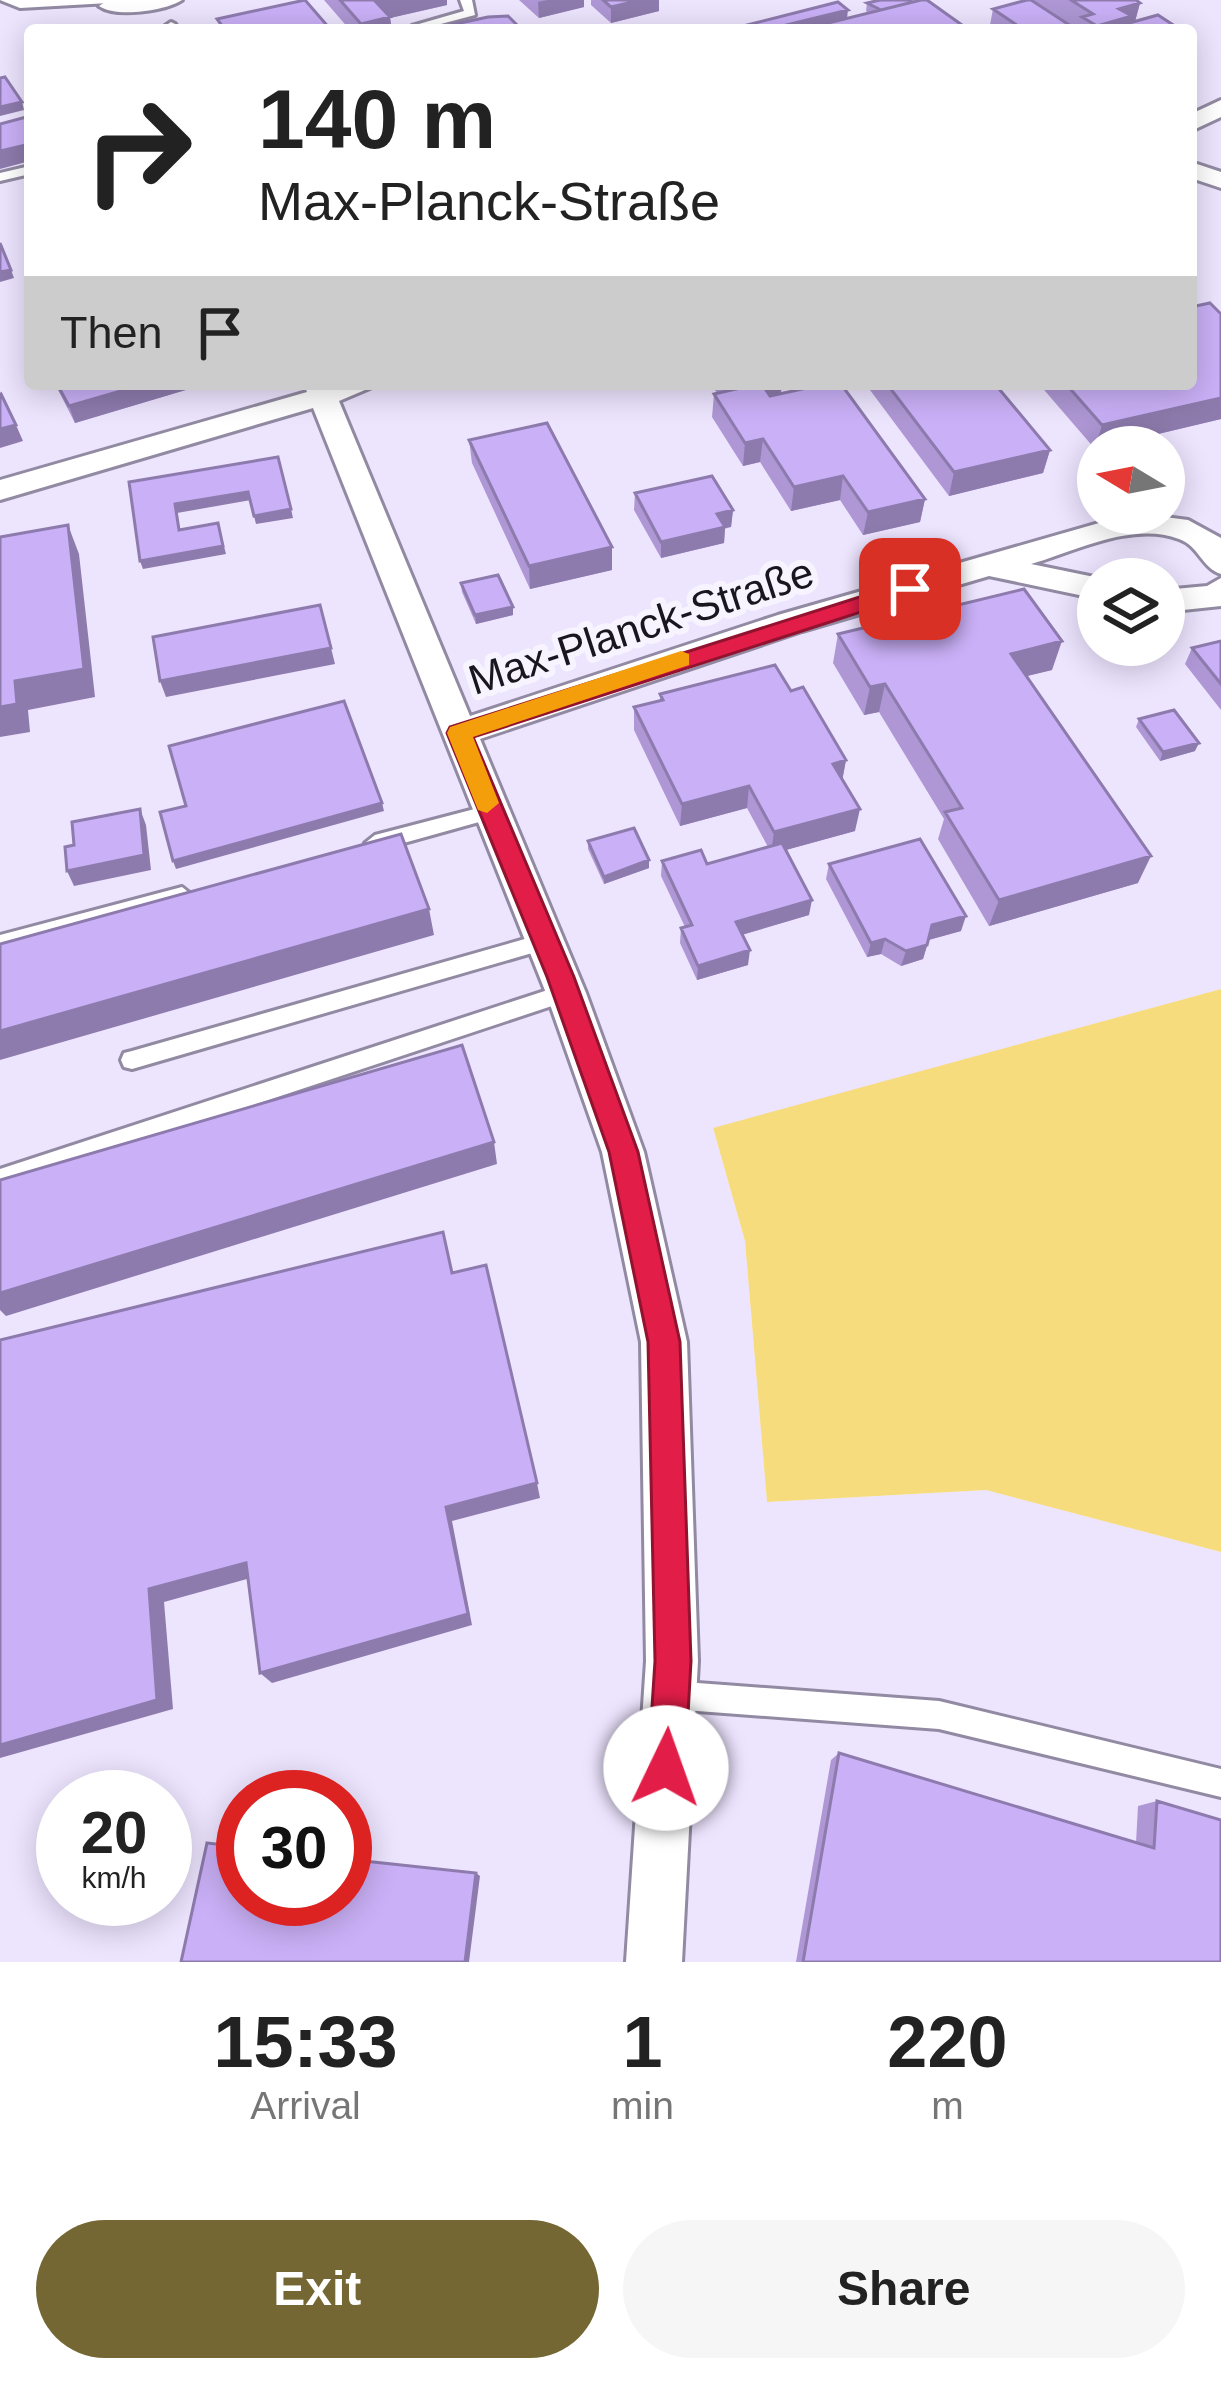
<!DOCTYPE html>
<meta charset="utf-8">
<style>
body{margin:0;font-family:Arial,sans-serif;background:#f6f6f6;color:#222;height:100vh;display:flex;flex-direction:column;font-size:45px;white-space:nowrap}
*{box-sizing:border-box;margin:0}
p{font-size:39px;color:#767676}
.icon{flex:none;width:66px;height:66px;fill:none;stroke:currentColor;stroke-width:2;stroke-linecap:round;stroke-linejoin:round}
.map{position:relative;height:1962px;overflow:hidden}
.side{display:flex;flex-direction:column;background:#fff;flex:1}
.side>*{flex:none}
.guide{position:absolute;left:24px;top:24px;width:1173px;height:366px;border-radius:12px;box-shadow:0 6px 30px #0003;background:#fff;color:#222;overflow:hidden}
.needle{width:78px;rotate:280deg}
.fabs{position:absolute;left:1077px;top:426px;display:grid;gap:24px}
.fabs a{display:grid;place-items:center;width:108px;height:108px;border-radius:50%;background:#fff;box-shadow:0 6px 30px #0003;font-size:60px}
.speed{position:absolute;left:36px;top:1770px;display:flex;gap:24px;font-size:60px;font-weight:700;text-align:center}
.speed>*{display:grid;place-content:center;width:156px;height:156px;border-radius:50%;background:#fff;box-shadow:0 6px 30px #0003;line-height:1}
.speed small{font-size:30px;font-weight:400}
.speed .limit{border:18px solid #d22;background:#fff;color:#111}
.pin{position:absolute;display:grid;place-items:center;width:102px;height:102px;color:#fff;margin:-51px;border-radius:24px;box-shadow:0 6px 18px #0006}
.me{position:absolute;width:132px;margin:-66px;rotate:3deg;stroke-linejoin:round;filter:drop-shadow(0 0 9px #0008)}
.turn{display:flex;align-items:center;gap:42px;height:252px;padding:0 36px;font-size:54px}
.turn .icon{width:156px;height:156px;stroke-width:2.5}
.turn b{display:block;font-size:84px;line-height:102px}
.then{display:flex;align-items:center;height:114px;padding:0 36px;background:#0003;gap:24px;font-size:45px}
.eta{display:flex;justify-content:space-evenly;align-items:center;height:204px;text-align:center}
.eta b{font-size:72px;font-weight:700;line-height:84px}
.primary-button{display:flex;gap:24px;margin-top:auto;padding:24px 36px}
.primary-button a{flex:1;height:138px;border-radius:72px;background:#746734;color:#fff;font-size:48px;font-weight:700;line-height:138px;text-align:center}
.primary-button a+a{background:#f6f6f6;color:#222}
.map>svg:first-child{display:block}
.built{fill:#ede4fe;fill-rule:evenodd}
.green{fill:#f6dc7d}
.lines{fill:none;stroke-linecap:round;stroke-linejoin:round}
.service-casing{stroke:#928aa2;stroke-width:6}
.minor-casing{stroke:#928aa2;stroke-width:6}
.service{fill:#fff;fill-rule:evenodd}
.minor{fill:#fff;fill-rule:evenodd}
.wall{fill:#ae97d4}
.shaded-wall{fill:#8d7bad}
.building{fill:#cab0f7;stroke:#8d7bad;stroke-width:3}
.route{fill:#e11d48;stroke:#92132f;stroke-width:3}
.slow{fill:#f59e0b}
.labels{text-anchor:middle;dominant-baseline:central;stroke-width:12;stroke-linejoin:round;paint-order:stroke}
.street-label{font-size:42px;fill:#19161f;stroke:#f7f4ff}
</style>
<div class="map">
<svg width="1221" height="1962" viewBox="0 0 1221 1962">
<rect width="100%" height="100%" fill="#f7f4ff"/>
<path class="built" d="M0,0H1221V989L713,1129L745,1241L767,1502L986,1490L1221,1552V1962H0ZM30,30H1191V384H30ZM1098,447H1164V513H1098ZM1098,579H1164V645H1098ZM63,1797H165V1899H63ZM243,1797H345V1899H243Z"/>
<path class="green" d="M1221,989V1552L986,1490L767,1502L745,1241L713,1128Z"/>
<g class="lines">
<g class="service-casing">
<path id="service" d="M0,0H115L109,3L20,8Z
M460,0H472L475,15L418,30L412,26L464,11Z
M171,22L175,24L179,30H167L165,26Z
M30,166V174L0,181V173Z
M490,805L497,807L500,812L497,817L375,851L365,843L375,835Z
M182,887L192,895L189,901L0,951V935Z
M546,933L553,935L556,941L553,947L546,949L132,1069L124,1067L121,1060L124,1053L132,1051Z
M566,984L573,987L577,993L573,999L0,1189V1169Z
M671,1681L939,1701L1221,1769V1797L939,1729L671,1709L661,1705L657,1695L661,1685Z"/>
</g>
<g class="minor-casing">
<path id="minor" d="M108,0H182C165,11 116,18 99,6Z
M1221,100V117L1191,131V114Z
M1191,162L1221,172V188L1191,178Z
M304,384H379L339,401L470,716L778,615L1134,513L1188,520L1221,538V574C1202,568 1199,546 1179,539C1133,521 1075,551 1031,564L1104,579H1098V599L989,576L802,631L480,739L586,993L644,1152L687,1342L698,1661L682,1962H626L646,1661L641,1342L602,1152L546,993L313,408L0,500V480L307,392Z
M1221,578V606L1164,612V590L1207,586Z"/>
</g>
<use href="#service" class="service"/>
<use href="#minor" class="minor"/>
</g>
<path class="wall" d="M324,0H447V5L390,18L392,30H350Z
M519,0H584V7L539,18Z
M591,0H659V11L611,23L591,5Z
M1028,0H1136L1140,3L1135,22L1181,30H997L990,25L993,9Z
M867,3L969,30H815L816,26L869,13L866,11Z
M1221,314V419L1095,449L1039,384H1191Z
M55,384H188L189,389L75,423Z
M711,384H782L781,394L925,499L920,522L863,535L840,500L791,511L760,462L743,466L712,417L714,394L717,393Z
M868,384H995L1050,450L1043,473L949,496L867,386Z
M469,440L612,547V570L530,589L472,463Z
M635,493L733,510L731,527L725,528L724,543L661,558L634,510Z
M461,583L513,607V615L476,624L462,592Z
M838,634L1052,670L1026,676L1138,883L989,926L938,839L944,819L879,712L864,715L833,663Z
M1221,641V710L1185,664L1192,648Z
M791,691L846,760L842,780L855,831L786,850L809,915L742,935L748,965L697,980L680,943L681,928L685,927L661,876L662,861L707,864L768,847L747,808L680,826L634,730V707L660,701V694Z
M1139,719L1195,751L1160,761L1136,727Z
M588,841L649,860V868L604,884L588,849Z
M829,864L961,931L929,940L923,959L901,966L881,954L867,957L826,879Z
M839,1753L1136,1843L1138,1806L1157,1801L1221,1962H796L831,1760Z"/>
<path class="shaded-wall" d="M373,0H447V5L390,18L392,30H362L361,24Z
M547,0H584V7L539,18L538,2Z
M641,0H659V11L611,23V7Z
M1140,3L1134,25L1128,30H1096L1097,26L1119,9Z
M848,10L847,18L799,30H766Z
M22,102L24,110L0,116V107Z
M30,144V161L0,169V151Z
M11,270L14,278L0,282V272Z
M145,384H188L189,389L75,423L69,406Z
M763,384H782L780,397L726,408Z
M1221,398V419L1095,449L1102,425Z
M16,425L23,441L0,448V429Z
M763,439L760,462L743,466L745,443Z
M1050,450L1043,473L949,496L954,472Z
M843,476L840,500L791,511L794,487Z
M248,492L251,500L177,513L182,539L175,504Z
M925,499L920,522L863,535L868,512Z
M291,509L293,518L256,524L254,516Z
M733,510L731,527L725,528L724,543L661,558V542L717,514Z
M218,523L226,554L143,569L140,561Z
M68,525L79,554L95,697L28,710L30,732L0,737V707L15,681Z
M612,547V570L530,589L529,566Z
M513,607V615L476,624L475,615Z
M1062,641L1052,670L1002,682L1011,654Z
M331,648L335,664L166,697L160,681Z
M885,684L879,712L864,715L870,687Z
M1199,743L1195,751L1160,761L1163,752Z
M846,760L842,782L833,764Z
M749,786L747,808L680,826L682,804Z
M382,803L384,811L176,869L173,861Z
M140,809L146,825L151,870L74,886L67,871Z
M860,809L855,831L771,854L774,832Z
M1151,856L1138,883L989,926L999,900Z
M649,860V868L604,884V877Z
M812,900L809,915L734,937L736,922Z
M429,909L434,935L0,1060V1031Z
M966,916L961,931L928,940L932,925Z
M885,939L881,954L867,957L871,943Z
M927,945L923,959L901,966L906,951Z
M750,950L748,965L697,980L698,966Z
M494,1142L497,1164L6,1316L0,1310V1293Z
M537,1483L540,1498L452,1521L472,1625L272,1683L260,1673L446,1507Z
M246,1563L258,1576L164,1602L173,1709L0,1758V1745L149,1589Z
M476,1873L480,1876L469,1962H465Z"/>
<path class="building" d="M305,0L331,30H225L217,19Z
M340,0H374L390,17L361,24Z
M603,0H641L611,7Z
M880,0H909L913,2L881,10L867,3Z
M921,0H927L969,30H820L816,26Z
M1027,0H1031L1077,30H1024L993,9Z
M1071,0H1136L1140,3L1119,9L1132,16L1097,26L1082,17L1093,14Z
M838,2L848,10L766,30H753L747,25Z
M1158,15L1181,30H1104Z
M508,16L522,30L432,29L488,17Z
M5,77L22,102L0,107V78Z
M30,116V144L0,151V124Z
M0,243L11,270L0,272Z
M1210,303L1221,314V398L1102,425L1066,384H1191V307Z
M57,384H145L69,406Z
M723,384H758L727,391Z
M758,384H762L770,396L825,384H841L925,499L868,512L843,476L794,487L763,439L745,443L714,394Z
M887,384H995L1050,450L954,472Z
M1,394L16,425L0,429V395Z
M547,423L612,547L529,566L469,440Z
M278,457L291,509L254,516L248,492L175,504L179,530L218,523L223,546L140,561L129,482Z
M712,476L733,510L717,514L725,527L661,542L635,493Z
M68,525L84,669L15,681L17,704L0,707V537Z
M498,575L513,607L475,615L461,583Z
M1024,589L1062,641L1011,654L1151,856L999,900L945,812L962,808L885,684L870,687L838,634Z
M320,605L331,648L160,681L153,637Z
M1221,641V684L1192,648Z
M775,665L791,691L803,687L846,760L833,764L860,809L774,832L749,786L682,804L634,707L663,700L660,694Z
M344,701L382,803L173,861L160,812L186,806L169,746Z
M1174,710L1199,743L1163,752L1139,719Z
M140,809L144,855L67,871L65,847L74,845L72,822Z
M634,828L649,860L604,877L588,841Z
M401,834L429,909L0,1031V944Z
M920,839L966,916L932,925L927,945L906,951L885,939L871,943L829,864Z
M782,843L812,900L736,922L750,950L698,966L681,928L692,925L662,861L701,850L707,864Z
M462,1045L494,1142L0,1293V1180Z
M443,1232L452,1273L486,1265L537,1483L446,1507L468,1614L260,1673L246,1563L149,1589L157,1700L0,1745V1340Z
M839,1753L1154,1848L1157,1801L1221,1820V1962H803Z
M207,1843L243,1847V1899H345V1859L476,1873L465,1962H181Z"/>
<path class="route" d="M910,581L921,589L917,594L473,737L574,977L638,1152L680,1342L691,1661L685,1768L679,1782L666,1787L653,1782L648,1768L655,1661L648,1342L609,1152L547,977L447,733L450,727Z"/>
<path class="slow" d="M681,651L689,654V665L473,737L499,803L487,813L478,810L447,733L450,727Z"/>
<g class="labels">
<g class="street-label">
<text transform="translate(641 626) rotate(-18)">Max-Planck-Straße</text>
</g>
</g>
</svg>
<div class="fabs">
<a><svg class="needle" viewBox="-14 -14 28 28"><path d="M0-13l5 13h-10z" fill="#e53935"/><path d="M0 13l5-13h-10z" fill="#767676"/></svg></a>
<a><svg class="icon" aria-label="layers" viewBox="0 0 24 24"><path d="M12 4l9 5-9 5-9-5zM3 14l9 5 9-5"/></svg></a>
</div>
<div class="speed"><div>20<small>km/h</small></div><div class="limit">30</div></div>
<div class="pin" style="left:910px;top:589px;background:#d93025"><svg class="icon" aria-label="arrive" viewBox="0 0 24 24"><path d="M6 21V4h12l-3 4 3 4H6"/></svg></div>
<svg class="me" style="left:666px;top:1768px" viewBox="-20 -20 40 40"><circle r="19" fill="#fff"/><path d="M0-13L10 11 0 6-10 11z" fill="#e11d48"/></svg>
<div class="guide">
<div class="turn"><svg class="icon" aria-label="right" viewBox="0 0 24 24"><path d="M7 20v-9h11M14 6l5 5-5 5"/></svg><div><b>140 m</b>Max-Planck-Straße</div></div>
<div class="then">Then<svg class="icon" aria-label="arrive" viewBox="0 0 24 24"><path d="M6 21V4h12l-3 4 3 4H6"/></svg></div>
</div>
</div>
<section class="side">
<div class="eta">
<div><b>15:33</b><p>Arrival</p></div>
<div><b>1</b><p>min</p></div>
<div><b>220</b><p>m</p></div>
</div>
<div class="primary-button"><a>Exit</a><a>Share</a></div>
</section>
